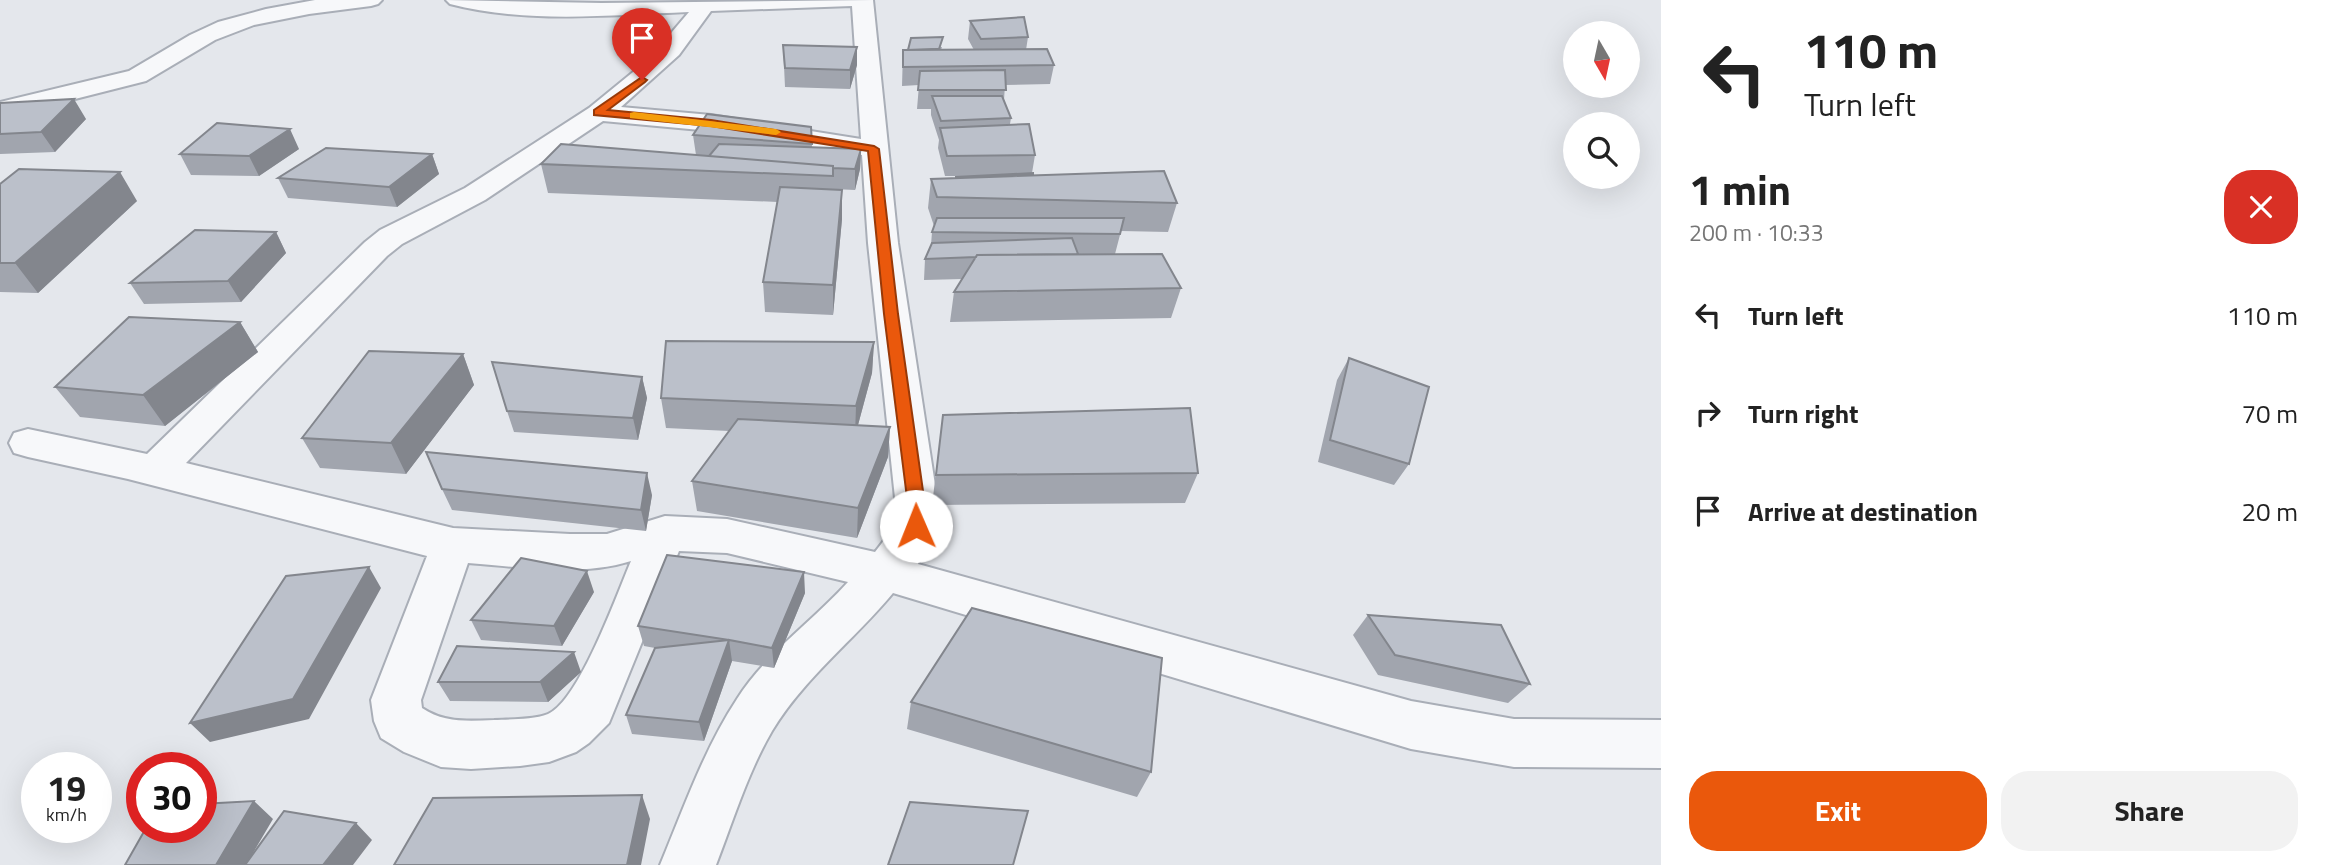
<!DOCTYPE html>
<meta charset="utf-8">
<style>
body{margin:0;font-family:"Titillium Web",sans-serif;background:#f2f2f2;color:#222;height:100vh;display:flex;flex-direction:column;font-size:26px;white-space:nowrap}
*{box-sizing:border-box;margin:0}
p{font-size:23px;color:#767676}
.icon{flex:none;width:38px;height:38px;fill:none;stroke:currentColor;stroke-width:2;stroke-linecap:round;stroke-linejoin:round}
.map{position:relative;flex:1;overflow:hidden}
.side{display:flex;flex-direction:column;background:#fff;width:665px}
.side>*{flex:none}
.banner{background:#fff;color:#222;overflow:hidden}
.needle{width:46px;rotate:171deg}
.tools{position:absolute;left:1563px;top:21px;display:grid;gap:14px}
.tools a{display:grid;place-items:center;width:77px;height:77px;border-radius:50%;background:#fff;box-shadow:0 7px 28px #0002;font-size:35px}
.speed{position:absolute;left:21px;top:752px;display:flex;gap:14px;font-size:35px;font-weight:700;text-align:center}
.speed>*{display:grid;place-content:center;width:91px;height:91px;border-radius:50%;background:#fff;box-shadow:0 7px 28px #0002;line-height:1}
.speed small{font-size:18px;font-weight:400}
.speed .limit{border:10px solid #d22;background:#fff;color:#111}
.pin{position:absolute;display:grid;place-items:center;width:60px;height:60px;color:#fff;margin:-72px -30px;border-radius:50% 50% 50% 0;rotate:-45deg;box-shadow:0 0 7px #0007}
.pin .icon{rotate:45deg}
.me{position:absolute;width:77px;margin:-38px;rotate:359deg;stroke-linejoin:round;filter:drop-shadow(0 0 5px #0008)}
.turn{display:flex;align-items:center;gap:24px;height:147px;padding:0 28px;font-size:32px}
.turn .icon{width:91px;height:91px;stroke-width:2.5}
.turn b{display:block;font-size:49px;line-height:60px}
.round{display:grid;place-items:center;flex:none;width:74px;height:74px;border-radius:28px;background:#f2f2f2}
.headline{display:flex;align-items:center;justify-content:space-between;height:119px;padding:0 28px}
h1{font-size:42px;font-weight:700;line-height:52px}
.action{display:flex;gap:14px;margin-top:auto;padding:14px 28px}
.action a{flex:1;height:80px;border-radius:28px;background:#ea580c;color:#fff;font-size:28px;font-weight:700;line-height:80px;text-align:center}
.action a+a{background:#f2f2f2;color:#222}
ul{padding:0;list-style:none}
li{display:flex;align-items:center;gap:21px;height:98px;padding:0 28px}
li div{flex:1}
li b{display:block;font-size:26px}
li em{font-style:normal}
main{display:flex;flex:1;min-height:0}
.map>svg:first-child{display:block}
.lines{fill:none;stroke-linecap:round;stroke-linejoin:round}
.minor-casing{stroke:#a9aeb7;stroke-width:4}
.minor{fill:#f7f8fa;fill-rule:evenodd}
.wall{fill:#a1a5ae}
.shaded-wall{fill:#83868d}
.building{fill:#bbc0ca;stroke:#83868d;stroke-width:2}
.route{fill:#ea580c;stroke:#983908;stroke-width:2}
.slow{fill:#f59e0b}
</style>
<main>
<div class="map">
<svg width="1661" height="865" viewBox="0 0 1661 865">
<rect width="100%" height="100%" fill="#e4e7ec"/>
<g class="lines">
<g class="minor-casing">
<path id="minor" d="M315,0H382L378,4L371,6L309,14L254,25L215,40L146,81L0,118V102L129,71L190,35L218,22L266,9Z
M446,0L602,3L873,0L898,243L937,498V526L918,564L1411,701L1514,719L1661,720V768L1514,767L1411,749L893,593C854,640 804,678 772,731C748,772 733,821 716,865H660C683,810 704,749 737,699C766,653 812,622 848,582L727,553L679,551L609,723L589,743L576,752L549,762L520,766L471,769L441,767L404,752L381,738L374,721L371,700L427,556L128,479L28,457L14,453L9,443L14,433L28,429L147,454L365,242L380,230L465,188L589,108L649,59L689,12C611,15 526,24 450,4ZM852,6L861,139L711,115L621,107L679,55L711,11ZM603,121L711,131L862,155L868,243L895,498V526L875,552L727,519L665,516L607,534H570L453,528L186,463L387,256L402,244L485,200ZM631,561C617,594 579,701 548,714C533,720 510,719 494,720C468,721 444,723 422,708L421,700L468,563C522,567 580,577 631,561Z"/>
</g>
<use href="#minor" class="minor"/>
</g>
<path class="wall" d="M970,21L1028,37L1026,50L1054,65L1050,84L1005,85L1004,100L1011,118L1010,124L1035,155L1032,173L1033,175L1177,203L1168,232L1121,231L1115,254L1181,288L1171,318L950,322L954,292L962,279L924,280L925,259L931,245L932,232L934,226L928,208L931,179L956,178L971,176H945L938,148L939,140L931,115V109H917L919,85L902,86L903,50L942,47L941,50H974L968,39Z
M783,45L857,47V65L850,89L785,87Z
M0,103L86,119L55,152L0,154Z
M811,127L812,147L861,149L860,169L855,190L833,189L842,219L833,315L765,312L763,282L778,202L548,193L541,164L696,155L693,135Z
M299,149L259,176L191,175L180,154Z
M432,154L439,174L397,207L288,198L278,178Z
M0,184L137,201L38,293L0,292Z
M276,232L286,253L241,302L144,304L130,283Z
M240,322L258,352L165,426L80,417L55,387Z
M874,342L872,373L858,425L890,427L888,457L857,538L697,511L692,481L729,431L666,428L661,398Z
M463,354L474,385L406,474L320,468L302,438Z
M1349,358L1409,464L1394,485L1318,462L1337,380Z
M642,377L647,398L638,440L514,432L507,411Z
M943,415L1198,473L1185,503L932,505Z
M442,489L652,495L646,531L452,510Z
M594,592L562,646L481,640L471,620Z
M805,593L774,668L732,661L704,741L632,734L626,715L655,648L644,646L638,626Z
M1368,615L1530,684L1508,703L1378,675L1353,635Z
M581,672L548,702L450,701L438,682Z
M911,702L1151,772L1137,797L907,729Z"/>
<path class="shaded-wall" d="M857,47V65L850,89V70Z
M74,99L86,119L55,152L41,132Z
M290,129L299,149L259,176L249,156Z
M861,149L860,169L855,190V169Z
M432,154L439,174L397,207L389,187Z
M120,172L137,201L38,293L15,263Z
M842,190V219L833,315V285Z
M276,232L286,253L241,302L228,281Z
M240,322L258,352L165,426L143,395Z
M874,342L872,373L855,436L856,406Z
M463,354L474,385L406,474L391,443Z
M642,377L647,398L638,440L633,418Z
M890,427L888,457L857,538L858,508Z
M647,473L652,495L646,531L641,510Z
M369,567L381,588L309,719L210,742L190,723Z
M587,571L594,592L562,646L554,626Z
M804,572L805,593L774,668L772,648Z
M729,640L732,661L704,741L699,722Z
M574,652L581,672L548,702L540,682Z
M642,795L650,819L641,865H627Z
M254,801L273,819L246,865H216Z
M356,823L372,840L353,865H323Z"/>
<path class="building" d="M1024,17L1028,37L981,39L970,21Z
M943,37L939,49L908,50L911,38Z
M783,45L857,47L850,70L785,68Z
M1047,49L1054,65L903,67V50Z
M1005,70L1006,90H918L920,71Z
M932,96H1002L1011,118L941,121Z
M74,99L41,132L0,134V103Z
M707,114L811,127L812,144L693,135Z
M217,123L290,129L249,156L180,154Z
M1029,124L1035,155L947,156L940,128Z
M561,144L833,166V176L541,164Z
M719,144L861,149L855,169L833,168V166L709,156Z
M326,148L432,154L389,187L278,178Z
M19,169L120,172L15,263H0V184Z
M1164,171L1177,203L937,197L931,179Z
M1033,173V175L956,178V177Z
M780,187L842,190L833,285L763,282Z
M937,218H1124L1120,234L932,232Z
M195,230L276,232L228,281L130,283Z
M1072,238L1078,254L977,255L976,257L925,259L932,243Z
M1162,254L1181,288L954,292L977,255Z
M129,317L240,322L143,395L55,387Z
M666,341L874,342L856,406L661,398Z
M369,351L463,354L391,443L302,438Z
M1349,358L1429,387L1409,464L1330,440Z
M492,362L642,377L633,418L507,411Z
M1190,408L1198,473L936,475L943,415Z
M738,419L890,427L858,508L692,481Z
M426,452L647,473L641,510L442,489Z
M667,555L804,572L772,648L729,640L699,722L626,715L655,648L729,640L638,626Z
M521,558L587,571L554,626L471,620Z
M369,567L293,699L190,723L286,576Z
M972,608L1162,658L1151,772L911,702Z
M1368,615L1501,625L1530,684L1395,655Z
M457,646L574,652L540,682H438Z
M642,795L627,865H394L433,798Z
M254,801L216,865H125L146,828H201V804Z
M910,802L1028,811L1013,865H888Z
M284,811L356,823L323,865H245Z"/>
<path class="route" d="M642,77L647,80L645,82L608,110L711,120L874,146L879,149L898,314L924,498V526L922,531H909L907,526V498L884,314L868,151L711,126L594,115V110Z"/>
<path class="slow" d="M634,112L776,129L781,132L776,135L630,118V113Z"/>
</svg>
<div class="tools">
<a><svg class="needle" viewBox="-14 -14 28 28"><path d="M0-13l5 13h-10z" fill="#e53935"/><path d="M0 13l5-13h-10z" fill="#767676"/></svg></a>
<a><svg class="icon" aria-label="search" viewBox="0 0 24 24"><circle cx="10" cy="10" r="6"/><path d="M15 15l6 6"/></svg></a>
</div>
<div class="speed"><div>19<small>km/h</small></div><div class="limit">30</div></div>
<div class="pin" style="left:642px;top:80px;background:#d93025"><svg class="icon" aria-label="arrive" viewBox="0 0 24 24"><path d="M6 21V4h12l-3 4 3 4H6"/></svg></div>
<svg class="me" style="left:916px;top:526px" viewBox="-20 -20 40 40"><circle r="19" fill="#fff"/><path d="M0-13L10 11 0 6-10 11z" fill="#ea580c"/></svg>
</div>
<section class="side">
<div class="banner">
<div class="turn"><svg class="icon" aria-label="left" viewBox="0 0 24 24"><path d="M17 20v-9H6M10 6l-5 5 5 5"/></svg><div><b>110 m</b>Turn left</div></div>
</div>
<div class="headline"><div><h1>1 min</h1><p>200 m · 10:33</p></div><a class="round" style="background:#d93025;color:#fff"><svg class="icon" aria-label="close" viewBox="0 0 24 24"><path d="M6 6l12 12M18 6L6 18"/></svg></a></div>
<ul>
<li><svg class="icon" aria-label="left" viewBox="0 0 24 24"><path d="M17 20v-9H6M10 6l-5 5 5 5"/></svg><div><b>Turn left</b></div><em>110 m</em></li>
<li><svg class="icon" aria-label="right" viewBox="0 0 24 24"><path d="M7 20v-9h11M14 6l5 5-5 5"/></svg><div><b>Turn right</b></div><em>70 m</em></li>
<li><svg class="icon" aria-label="arrive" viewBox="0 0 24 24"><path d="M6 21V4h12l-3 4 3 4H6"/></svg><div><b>Arrive at destination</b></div><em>20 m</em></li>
</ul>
<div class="action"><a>Exit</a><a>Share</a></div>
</section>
</main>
